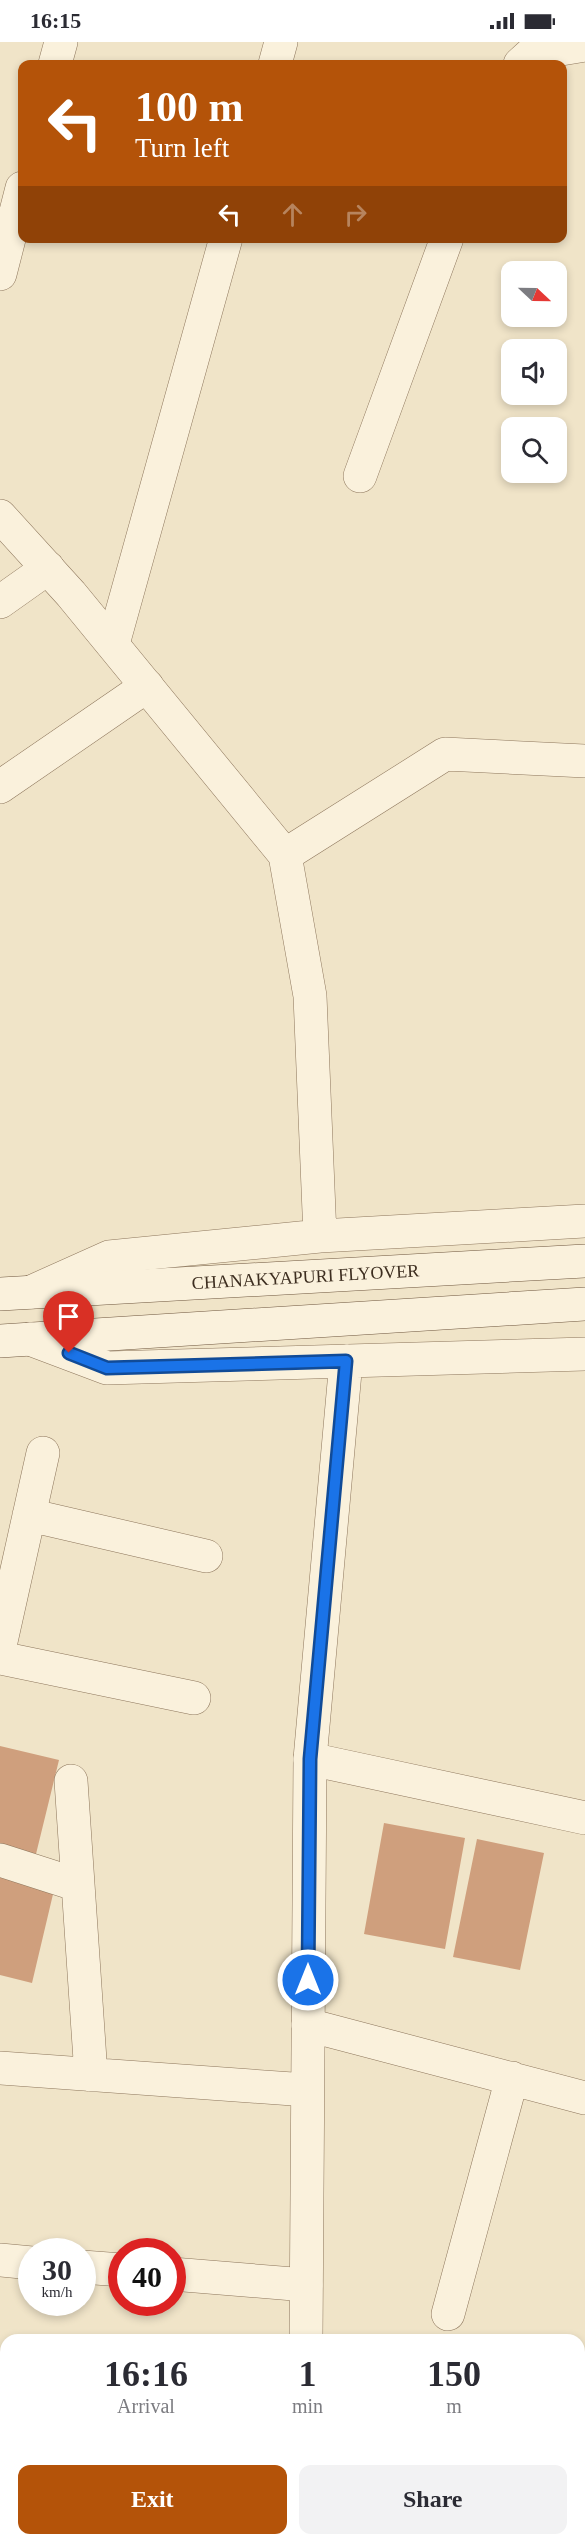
<!DOCTYPE html>
<style>
body{margin:0;font-family:"Times New Roman",serif;background:#f2f2f3;color:#2b2b33;height:100vh;display:flex;flex-direction:column;font-size:22px;white-space:nowrap}
*{box-sizing:border-box;margin:0}
p{font-size:20px;color:#7c7c81}
.icon{flex:none;width:33px;height:33px;fill:none;stroke:currentColor;stroke-width:2;stroke-linecap:round;stroke-linejoin:round}
.map{position:relative;flex:1;overflow:hidden}
.details{position:absolute;left:0px;top:2292px;width:585px;height:212px;display:flex;flex-direction:column;background:#fff;border-radius:18px 18px 0 0;box-shadow:0 3px 9px #0003}
.details>*{flex:none}
.top-card{position:absolute;left:18px;top:18px;width:549px;height:183px;border-radius:12px;box-shadow:0 3px 9px #0003;background:#b45309;color:#fff;overflow:hidden}
.needle{width:39px;rotate:112deg}
.tools{position:absolute;left:501px;top:219px;display:grid;gap:12px}
.tools a{display:grid;place-items:center;width:66px;height:66px;border-radius:12px;background:#fff;box-shadow:0 3px 9px #0003;font-size:30px}
.speed{position:absolute;left:18px;top:2196px;display:flex;gap:12px;font-size:30px;font-weight:700;text-align:center}
.speed>*{display:grid;place-content:center;width:78px;height:78px;border-radius:50%;background:#fff;box-shadow:0 3px 9px #0003;line-height:1}
.speed small{font-size:15px;font-weight:400}
.speed .limit{border:9px solid #d22;background:#fff;color:#111}
.pin{position:absolute;display:grid;place-items:center;width:51px;height:51px;color:#fff;margin:-62px -26px;border-radius:50% 50% 50% 0;rotate:-45deg;box-shadow:0 0 6px #0007}
.pin .icon{rotate:45deg}
.me{position:absolute;width:66px;margin:-33px;rotate:0deg;stroke-linejoin:round;filter:drop-shadow(0 0 4px #0008)}
.turn{display:flex;align-items:center;gap:21px;height:126px;padding:0 18px;font-size:27px}
.turn .icon{width:78px;height:78px;stroke-width:2.5}
.turn b{display:block;font-size:42px;line-height:51px}
.lanes{display:flex;align-items:center;height:57px;padding:0 18px;background:#0003;justify-content:center;gap:30px;direction:ltr}
.lanes .off{opacity:.35}
.eta{display:flex;justify-content:space-evenly;align-items:center;height:102px;text-align:center}
.eta b{font-size:36px;font-weight:700;line-height:42px}
.button{display:flex;gap:12px;margin-top:auto;padding:12px 18px}
.button a{flex:1;height:69px;border-radius:12px;background:#b45309;color:#fff;font-size:24px;font-weight:700;line-height:69px;text-align:center}
.button a+a{background:#f2f2f3;color:#2b2b33}
.status{display:flex;justify-content:space-between;align-items:center;height:42px;padding:0 30px;background:#fff;direction:ltr}
.status svg{height:16px;fill:currentColor}
.map>svg:first-child{display:block}
.building{fill:#cf9f7d}
.lines{fill:none;stroke-linecap:round;stroke-linejoin:round}
.minor-casing{stroke:#8d765c;stroke-width:34}
.tertiary-casing{stroke:#8d765c;stroke-width:34}
.secondary-casing{stroke:#6f573f;stroke-width:34}
.minor{stroke:#faf1dc;stroke-width:33}
.tertiary{stroke:#faf1dc;stroke-width:33}
.secondary{stroke:#faf1dc;stroke-width:33}
.route-casing{stroke:#114b97;stroke-width:15}
.route{stroke:#1a73e8;stroke-width:10}
.labels{text-anchor:middle;dominant-baseline:central;stroke-width:5;stroke-linejoin:round;paint-order:stroke}
.street-label{font-size:18px;fill:#3d2e20;stroke:#f7eed8}
</style>
<div class="status"><b>16:15</b><svg viewBox="0 0 49 12"><path d="M0 12V9h3v3zM5 12V6h3v6zM10 12V3h3v9zM15 12V0h3v12zM26 1h20v11H26zM47 4h2v5h-2z"/></svg></div>
<div class="map">
<svg width="585" height="2503" viewBox="0 0 585 2503">
<rect width="100%" height="100%" fill="#f0e4c8"/>
<path class="building" d="M0,1704L59,1718L36,1812L0,1803Z
M384,1781L465,1796L445,1907L364,1892Z
M477,1797L544,1811L520,1928L453,1915Z
M0,1834L54,1848L32,1941L0,1933Z"/>
<g class="lines">
<g class="minor-casing">
<path id="minor" d="M55,22L61,0
M275,22L281,0
M520,22L531,12L585,3
M0,232L22,146
M360,434L447,196
M0,560L48,526
M113,602L226,196
M0,745L147,644
M285,813L445,712L585,719
M29,1473L206,1514
M0,1604L43,1411
M0,1616L194,1656
M310,1717L585,1776
M71,1739L91,2033
M0,1818L78,1843
M308,1983L585,2056
M0,2026L307,2048
M0,2218L32,2221
M82,2225L122,2228
M172,2232L306,2243
M448,2272L512,2036
M579,2396L585,2397
M0,2415L6,2416
M386,2498L411,2503"/>
</g>
<g class="tertiary-casing">
<path id="tertiary" d="M0,474L71,552L285,813L310,954L320,1194
M31,1250L109,1215L320,1194L585,1179
M30,1297L107,1326L585,1312
M306,2298L310,1717L346,1319
M305,2503V2498"/>
</g>
<g class="secondary-casing">
<g id="secondary">
<path id="s1" d="M0,1252L585,1219"/>
<path d="M0,1299L585,1262"/>
</g>
</g>
<use href="#minor" class="minor"/>
<use href="#tertiary" class="tertiary"/>
<use href="#secondary" class="secondary"/>
</g>
<g class="lines">
<g class="route-casing">
<path id="route" d="M69,1311L107,1326L346,1319L310,1717L308,1938"/>
</g>
<use href="#route" class="route"/>
</g>
<g class="labels">
<g class="street-label">
<text stroke="none"><textPath href="#s1" startOffset="306">CHANAKYAPURI FLYOVER</textPath></text>
</g>
</g>
</svg>
<div class="tools">
<a><svg class="needle" viewBox="-14 -14 28 28"><path d="M0-13l5 13h-10z" fill="#e53935"/><path d="M0 13l5-13h-10z" fill="#7c7c81"/></svg></a>
<a><svg class="icon" aria-label="sound" viewBox="0 0 24 24"><path d="M4 9h4l5-4v14l-5-4H4zM17 9q2 3 0 6"/></svg></a>
<a><svg class="icon" aria-label="search" viewBox="0 0 24 24"><circle cx="10" cy="10" r="6"/><path d="M15 15l6 6"/></svg></a>
</div>
<div class="speed"><div>30<small>km/h</small></div><div class="limit">40</div></div>
<div class="pin" style="left:69px;top:1311px;background:#d93025"><svg class="icon" aria-label="arrive" viewBox="0 0 24 24"><path d="M6 21V4h12l-3 4 3 4H6"/></svg></div>
<svg class="me" style="left:308px;top:1938px" viewBox="-20 -20 40 40"><circle r="17" fill="#1a73e8" stroke="#fff" stroke-width="3"/><path d="M0-11L8 9 0 5-8 9z" fill="#fff"/></svg>
<div class="top-card">
<div class="turn"><svg class="icon" aria-label="left" viewBox="0 0 24 24"><path d="M17 20v-9H6M10 6l-5 5 5 5"/></svg><div><b>100 m</b>Turn left</div></div>
<div class="lanes"><svg class="icon" aria-label="left" viewBox="0 0 24 24"><path d="M17 20v-9H6M10 6l-5 5 5 5"/></svg><svg class="icon off" aria-label="ahead" viewBox="0 0 24 24"><path d="M12 20V5M6 11l6-6 6 6"/></svg><svg class="icon off" aria-label="right" viewBox="0 0 24 24"><path d="M7 20v-9h11M14 6l5 5-5 5"/></svg></div>
</div>
<section class="details">
<div class="eta">
<div><b>16:16</b><p>Arrival</p></div>
<div><b>1</b><p>min</p></div>
<div><b>150</b><p>m</p></div>
</div>
<div class="button"><a>Exit</a><a>Share</a></div>
</section>
</div>
